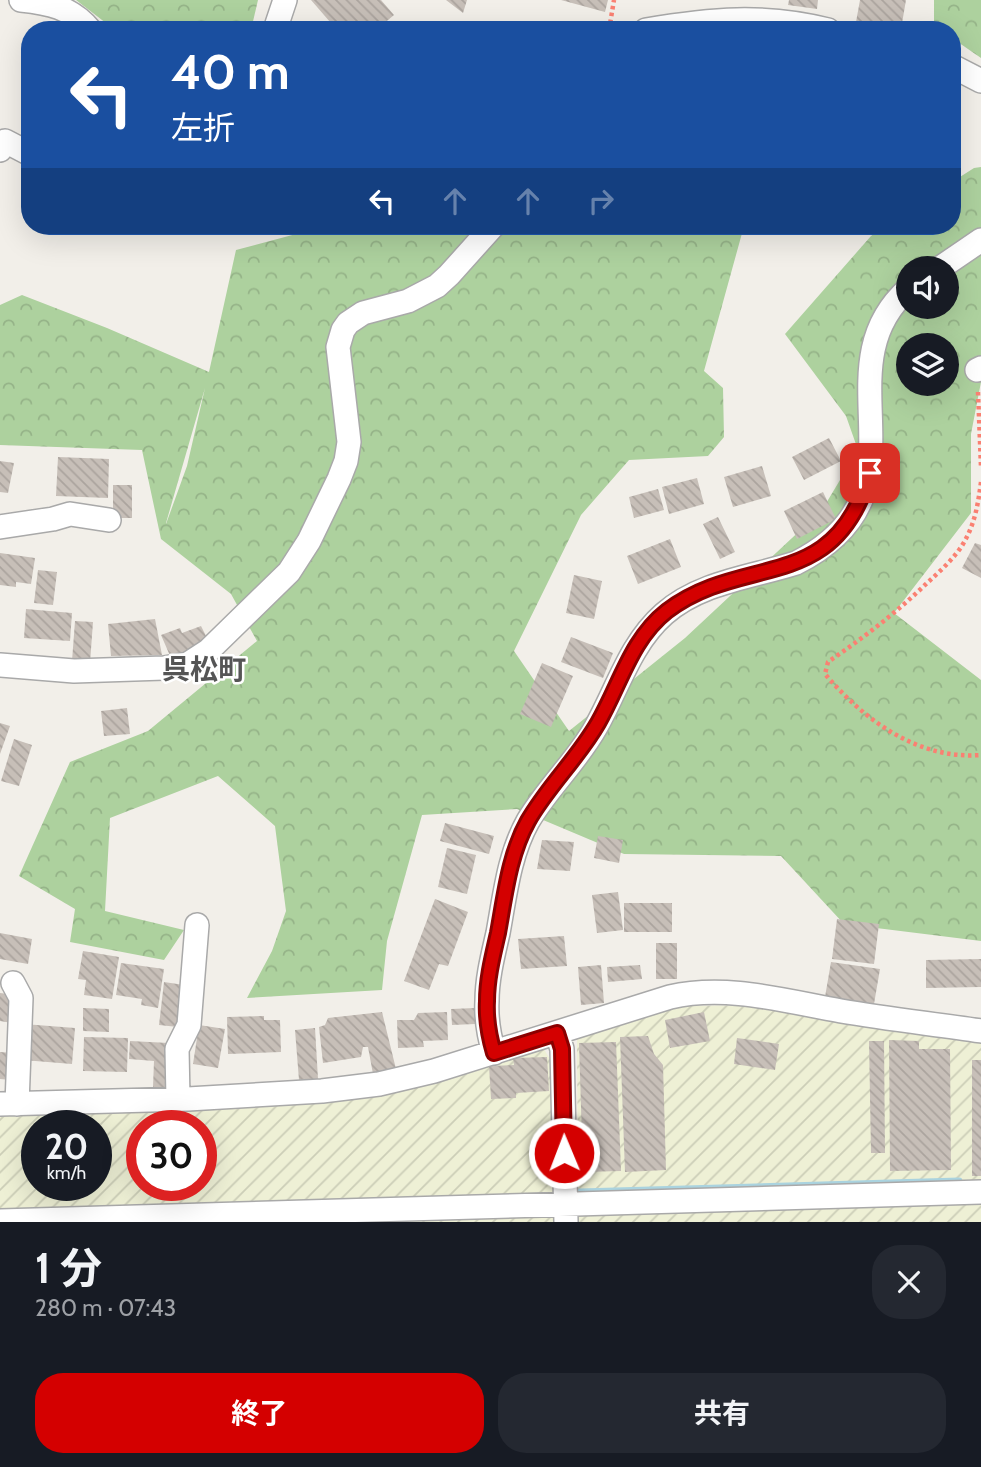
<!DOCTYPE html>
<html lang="ja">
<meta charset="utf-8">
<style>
body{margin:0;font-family:Cabin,"Noto Sans JP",sans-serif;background:#242831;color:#f1f3f6;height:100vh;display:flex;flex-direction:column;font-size:26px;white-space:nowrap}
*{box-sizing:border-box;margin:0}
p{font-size:23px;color:#9ea1a6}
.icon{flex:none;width:38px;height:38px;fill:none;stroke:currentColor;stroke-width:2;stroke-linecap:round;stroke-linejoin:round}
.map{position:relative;height:1222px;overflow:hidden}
.details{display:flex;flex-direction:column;background:#171b24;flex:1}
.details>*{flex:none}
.guide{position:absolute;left:21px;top:21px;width:940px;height:214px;border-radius:28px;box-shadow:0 7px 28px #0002;background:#1a4fa0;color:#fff;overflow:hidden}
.buttons{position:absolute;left:896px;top:256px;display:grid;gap:14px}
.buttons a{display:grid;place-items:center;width:63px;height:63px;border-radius:50%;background:#171b24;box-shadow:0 7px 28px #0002;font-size:35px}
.speed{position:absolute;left:21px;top:1110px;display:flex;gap:14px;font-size:35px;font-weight:700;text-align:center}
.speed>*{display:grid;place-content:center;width:91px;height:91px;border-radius:50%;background:#171b24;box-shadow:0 7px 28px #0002;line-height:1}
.speed small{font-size:18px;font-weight:400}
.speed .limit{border:10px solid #d22;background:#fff;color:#111}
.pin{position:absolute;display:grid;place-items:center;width:60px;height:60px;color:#fff;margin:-30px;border-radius:14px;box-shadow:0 4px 10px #0006}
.me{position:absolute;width:77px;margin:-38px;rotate:359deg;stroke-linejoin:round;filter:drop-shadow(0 0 5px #0008)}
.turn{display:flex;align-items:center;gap:24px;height:147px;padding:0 35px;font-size:32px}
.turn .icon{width:91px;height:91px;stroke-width:2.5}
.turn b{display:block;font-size:49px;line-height:60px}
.lanes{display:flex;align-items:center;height:66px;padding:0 35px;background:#0003;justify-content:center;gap:35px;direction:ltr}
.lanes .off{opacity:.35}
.round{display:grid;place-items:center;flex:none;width:74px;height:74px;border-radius:28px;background:#242831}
.headline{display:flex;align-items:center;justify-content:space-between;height:119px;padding:0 35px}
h1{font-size:42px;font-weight:700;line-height:52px}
.action{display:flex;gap:14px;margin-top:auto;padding:14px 35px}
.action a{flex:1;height:80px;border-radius:28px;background:#d40000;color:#fff;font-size:28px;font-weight:700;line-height:80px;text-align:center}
.action a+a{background:#242831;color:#f1f3f6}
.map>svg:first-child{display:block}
.farmland{fill:url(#farmland-furrows);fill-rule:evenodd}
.forest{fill:url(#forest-crowns);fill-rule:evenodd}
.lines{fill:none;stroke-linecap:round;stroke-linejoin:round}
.stream{stroke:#aad3df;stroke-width:7}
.building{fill:url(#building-back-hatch)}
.minor-casing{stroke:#a9a9a9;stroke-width:26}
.path{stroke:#fa8072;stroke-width:4.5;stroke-dasharray:3.5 3.5;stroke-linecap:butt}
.minor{stroke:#fff;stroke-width:23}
.route-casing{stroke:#8a0000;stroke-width:18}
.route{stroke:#d40000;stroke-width:12}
.labels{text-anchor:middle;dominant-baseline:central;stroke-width:5;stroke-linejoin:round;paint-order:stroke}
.neighbourhood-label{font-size:28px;font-weight:bold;fill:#555;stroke:#fff}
</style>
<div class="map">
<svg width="981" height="1222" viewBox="0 0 981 1222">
<defs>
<pattern id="farmland-furrows" width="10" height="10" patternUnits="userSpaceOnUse" patternTransform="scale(1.75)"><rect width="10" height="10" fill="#eef0d5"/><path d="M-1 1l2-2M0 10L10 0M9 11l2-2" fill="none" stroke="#ccceb7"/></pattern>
<pattern id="forest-crowns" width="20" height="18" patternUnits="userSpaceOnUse" patternTransform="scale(1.75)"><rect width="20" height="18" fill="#add19e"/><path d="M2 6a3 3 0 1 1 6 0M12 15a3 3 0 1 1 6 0" fill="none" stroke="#95b388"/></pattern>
<pattern id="building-back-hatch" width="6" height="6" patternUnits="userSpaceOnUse" patternTransform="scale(1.75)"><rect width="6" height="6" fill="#c7bfb8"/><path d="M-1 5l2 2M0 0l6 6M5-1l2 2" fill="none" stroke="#aba49e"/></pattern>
</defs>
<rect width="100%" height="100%" fill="#f2efe9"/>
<path class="farmland" d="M752,1005L865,1027L981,1043V1222H578L577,1039L680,1006Z
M544,1049L554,1066L557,1222H0V1116L359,1097L424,1086L501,1058ZM37,1125H96V1185H37ZM142,1125H201V1185H142Z"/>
<path class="forest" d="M76,0H258L251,30H115Z
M934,0H981V58L952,38V30H940L934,26Z
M981,167V382L971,434V513L894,613L981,680V941L844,924L781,856L624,854L517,809L422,815L387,941L382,990L247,998L272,951L286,911L275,826L218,776L110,818L105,911L184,930L164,960L70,942L75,909L19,876L70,762L148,731L257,641L231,594L161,539L142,450L0,445V305L22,295L107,328L209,372L236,250L326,226H744L704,371L723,388L724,437L708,456L629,460L581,515L514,651L569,731L685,638L822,510L858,450L846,416L785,334L871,236L885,226H952V182L974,168ZM908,268H947V306H908ZM908,345H947V383H908ZM205,388L187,466L166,524V523Z"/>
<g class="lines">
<path class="stream" d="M580,1194V1192L959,1181"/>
</g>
<path class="building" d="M311,0H381L394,15L376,30H337Z
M446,0H467L463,13Z
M561,0H608L605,12Z
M789,0H818L817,9L788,5Z
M860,0H906L901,29L856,22Z
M829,438L841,461L804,480L792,457Z
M58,457L109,459L108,498L56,496Z
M0,461L14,463L8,493L0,492Z
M762,466L771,496L733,507L724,477Z
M697,478L704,504L669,514L662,487Z
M113,485H132V518H113Z
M658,489L664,510L634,518L629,497Z
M823,492L836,519L797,539L784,511Z
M718,517L735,552L720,559L703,524Z
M670,539L681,567L638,584L627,556Z
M975,543L981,545V578L962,568Z
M0,553L35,558L31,584L16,582V587L0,585Z
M38,570L57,572L53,605L34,603Z
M574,575L602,581L594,619L566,613Z
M26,609L72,613L70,641L24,638Z
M155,619L162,655L111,656L108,624Z
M75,621L93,622L90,663L72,661Z
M201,626L210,644L171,658L161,635L180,628L182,633Z
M571,637L613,653L603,678L561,662Z
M542,663L573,676L551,727L520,714Z
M127,708L130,734L104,736L101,711Z
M0,723L10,726L0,754Z
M14,739L32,745L19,786L1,781Z
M445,823L494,836L489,854L440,841Z
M598,836L623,840L619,863L594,858Z
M542,840L574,842L570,871L537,869Z
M447,848L476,855L467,894L438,887Z
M618,892L623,930L597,933L592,895Z
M435,899L468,912L448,966L439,964L429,990L404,981Z
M624,903H672V932H624Z
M837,919L879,924L874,964L832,959Z
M0,933L32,939L28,964L0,959Z
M564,936L567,966L521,969L518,939Z
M656,943H677V979H656Z
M83,951L119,957L112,999L84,995L86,980L78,979Z
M981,959V987L926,988V960Z
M831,962L880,969L874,1004L825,997Z
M121,963L164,969L158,1008L141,1005L142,999L116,995Z
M601,965L604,1003L581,1005L578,967Z
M640,965L642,979L608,982L607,967Z
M164,982L184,985L178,1027L159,1025Z
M0,993L16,995L12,1023L0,1021Z
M83,1008L109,1009V1032L83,1031Z
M475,1008V1024L452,1025L451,1009Z
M382,1012L396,1069L373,1074L368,1047H363L361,1057L323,1063L319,1027L325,1025L328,1018Z
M447,1012L448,1040L423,1041L424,1047L398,1048L397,1020H414L418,1013Z
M704,1012L710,1041L670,1048L665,1020Z
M264,1016V1020H280L281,1052L228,1054L227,1017Z
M24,1024L75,1028L72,1064L23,1060Z
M199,1025L225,1029L218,1068L193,1064Z
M315,1028L318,1079L299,1080L295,1030Z
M648,1036L654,1054L663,1065L666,1170L625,1172L620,1037Z
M84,1037L128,1038L127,1072L83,1071Z
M737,1038L779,1044L775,1070L734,1064Z
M889,1040L919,1041V1049H950L951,1170L890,1171Z
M130,1041L169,1043L167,1088L153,1087L154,1061L129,1059Z
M869,1041H884L885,1153H871Z
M616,1042L621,1171L583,1172L579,1043Z
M0,1052L13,1053L11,1080L0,1079Z
M547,1057L549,1091L516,1093V1098L491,1099L489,1066L514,1065L513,1058Z
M972,1060H981V1176H972Z"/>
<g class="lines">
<g class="minor-casing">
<path id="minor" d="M21,0C49,3 71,7 90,30
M275,30L285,0
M646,30C710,19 764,14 828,30
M952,66L981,81
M0,150L5,141L30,154
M940,268L981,240
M977,370L981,368
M0,527L53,519L70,514L109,520
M0,665L74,671L164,668L188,664L208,651L289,572L309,541L339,479L346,461L349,442L338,347L343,330L348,323L363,313L408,301L437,286L449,275L493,226
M13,983L21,998L17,1104
M557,1033L562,1049L566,1222
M494,1053C489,1036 486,1019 487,1001C487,978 493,955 498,933C505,895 509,855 528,821C548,787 577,761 596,727C618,688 630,644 664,614C700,582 752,577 796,563C937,492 817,371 908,289
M178,1099L177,1049L189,1025L197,925
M0,1104L188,1099L322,1091L379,1084L434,1071L670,997C727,984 784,1001 841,1011C888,1019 934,1024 981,1031
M0,1221L981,1192"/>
</g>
<path class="path" d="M609,30L614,0
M978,392L981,467
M981,482C978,504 975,524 963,544C954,559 939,572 926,584C896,613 863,638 828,662L825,674C864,720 918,760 981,755"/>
<use href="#minor" class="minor"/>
</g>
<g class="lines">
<g class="route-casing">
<path id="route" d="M564,1153L562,1049L557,1033L494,1053C489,1036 486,1019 487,1001C487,978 493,955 498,933C505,895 509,855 528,821C548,786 578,758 598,723C620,685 631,639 667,611C745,552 834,596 870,473"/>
</g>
<use href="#route" class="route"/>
</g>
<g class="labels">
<g class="neighbourhood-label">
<text x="204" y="669">呉松町</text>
</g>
</g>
</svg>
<div class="buttons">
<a><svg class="icon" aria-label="sound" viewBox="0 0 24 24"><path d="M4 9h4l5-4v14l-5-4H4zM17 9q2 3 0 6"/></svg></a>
<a><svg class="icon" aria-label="layers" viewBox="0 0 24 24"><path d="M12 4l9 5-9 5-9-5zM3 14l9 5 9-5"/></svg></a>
</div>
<div class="speed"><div>20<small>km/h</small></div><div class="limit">30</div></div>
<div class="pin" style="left:870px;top:473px;background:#d93025"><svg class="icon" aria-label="arrive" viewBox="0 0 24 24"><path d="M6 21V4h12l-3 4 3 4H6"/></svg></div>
<svg class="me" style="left:564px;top:1153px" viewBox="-20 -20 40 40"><circle r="17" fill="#d40000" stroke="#fff" stroke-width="3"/><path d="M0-11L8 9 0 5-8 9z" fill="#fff"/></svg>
<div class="guide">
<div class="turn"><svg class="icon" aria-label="left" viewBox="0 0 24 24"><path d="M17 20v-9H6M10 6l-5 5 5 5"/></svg><div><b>40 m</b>左折</div></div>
<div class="lanes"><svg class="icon" aria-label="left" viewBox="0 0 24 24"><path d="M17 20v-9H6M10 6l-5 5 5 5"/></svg><svg class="icon off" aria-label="ahead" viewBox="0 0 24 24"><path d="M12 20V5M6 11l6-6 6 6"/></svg><svg class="icon off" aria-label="ahead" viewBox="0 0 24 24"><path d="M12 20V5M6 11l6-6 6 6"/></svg><svg class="icon off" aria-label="right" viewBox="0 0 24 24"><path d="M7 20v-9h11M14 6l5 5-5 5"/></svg></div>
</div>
</div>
<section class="details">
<div class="headline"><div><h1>1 分</h1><p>280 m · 07:43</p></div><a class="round"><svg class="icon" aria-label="close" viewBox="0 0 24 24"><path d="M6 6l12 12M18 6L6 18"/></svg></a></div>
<div class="action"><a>終了</a><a>共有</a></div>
</section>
